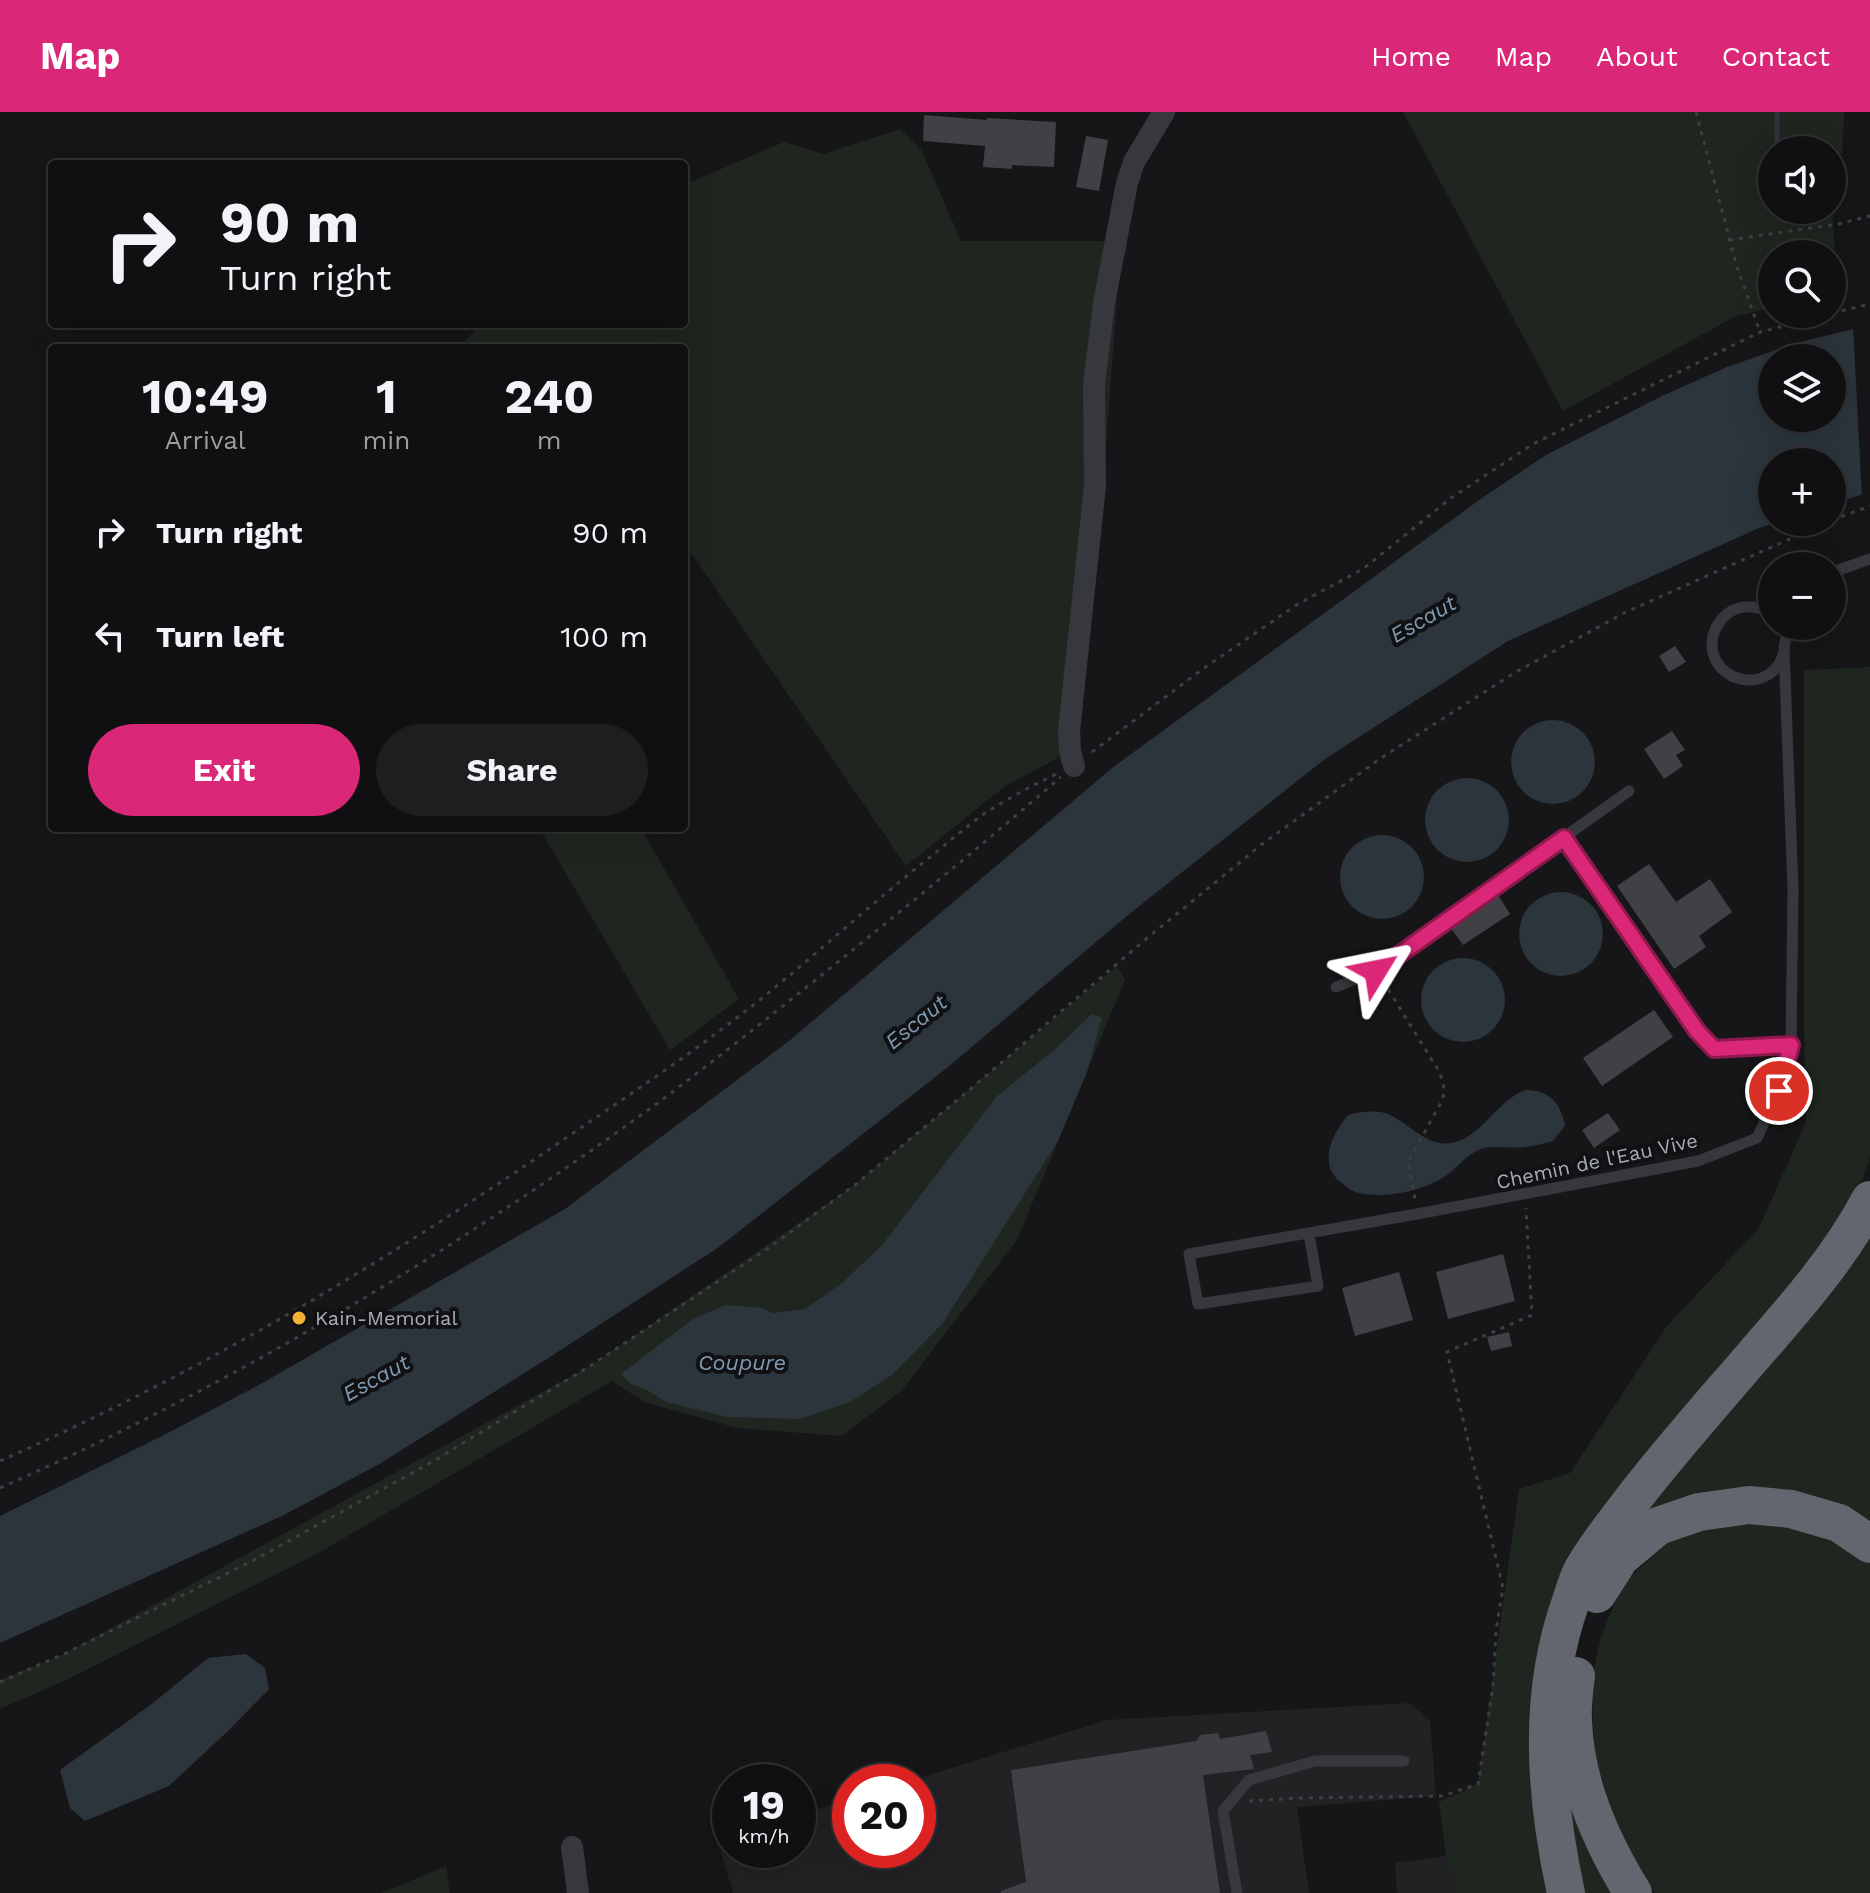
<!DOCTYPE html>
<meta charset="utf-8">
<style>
body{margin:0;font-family:"Work Sans",sans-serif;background:#1e1e20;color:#f1f3f6;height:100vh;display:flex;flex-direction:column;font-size:30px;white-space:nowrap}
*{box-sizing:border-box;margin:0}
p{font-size:26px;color:#9c9d9f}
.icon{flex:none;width:44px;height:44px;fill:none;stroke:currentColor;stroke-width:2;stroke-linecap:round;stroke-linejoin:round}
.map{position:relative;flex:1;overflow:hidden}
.panel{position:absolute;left:48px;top:232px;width:640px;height:488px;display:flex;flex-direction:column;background:#101012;border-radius:8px;box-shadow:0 8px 32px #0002,0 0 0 2px #303032}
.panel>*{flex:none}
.banner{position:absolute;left:48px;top:48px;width:640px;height:168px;border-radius:8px;box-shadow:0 8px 32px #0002,0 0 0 2px #303032;background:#101012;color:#f1f3f6;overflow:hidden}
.tools{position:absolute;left:1758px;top:24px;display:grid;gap:16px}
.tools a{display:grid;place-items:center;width:88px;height:88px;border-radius:50%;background:#101012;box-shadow:0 8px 32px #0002,0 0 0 2px #303032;font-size:40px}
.speed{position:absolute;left:712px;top:1652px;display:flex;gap:16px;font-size:40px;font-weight:700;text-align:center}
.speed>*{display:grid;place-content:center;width:104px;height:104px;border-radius:50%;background:#101012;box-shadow:0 8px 32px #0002,0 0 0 2px #303032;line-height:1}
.speed small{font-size:20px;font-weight:400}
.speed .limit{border:12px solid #d22;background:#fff;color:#111}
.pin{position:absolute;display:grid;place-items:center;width:68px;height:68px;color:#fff;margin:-34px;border:4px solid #fff;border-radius:50%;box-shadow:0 2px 8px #0007}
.me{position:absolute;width:88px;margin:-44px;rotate:55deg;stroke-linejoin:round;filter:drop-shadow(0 0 6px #0008)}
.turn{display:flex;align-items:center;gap:28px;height:168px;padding:0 40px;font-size:36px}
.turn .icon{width:104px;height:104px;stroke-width:2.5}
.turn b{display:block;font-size:56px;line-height:68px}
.eta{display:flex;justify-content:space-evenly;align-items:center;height:136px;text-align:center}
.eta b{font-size:48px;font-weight:700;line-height:56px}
.cta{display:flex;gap:16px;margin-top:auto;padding:16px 40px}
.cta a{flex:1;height:92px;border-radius:48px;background:#db2777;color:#fff;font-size:32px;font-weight:700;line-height:92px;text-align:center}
.cta a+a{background:#1e1e20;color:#f1f3f6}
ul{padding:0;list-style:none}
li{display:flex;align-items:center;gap:24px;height:104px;padding:0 40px}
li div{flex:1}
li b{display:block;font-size:30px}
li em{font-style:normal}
header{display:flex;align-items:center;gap:48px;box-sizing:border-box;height:112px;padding:0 40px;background:#db2777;color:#fff}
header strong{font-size:38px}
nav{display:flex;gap:44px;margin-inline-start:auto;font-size:28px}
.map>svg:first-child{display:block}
.built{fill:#222225}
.green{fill:#1e261f}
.water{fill:#2c353c;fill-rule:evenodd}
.pier{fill:#161618}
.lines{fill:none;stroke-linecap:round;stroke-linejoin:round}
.stream{stroke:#2c353c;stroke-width:5}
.building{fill:#404145}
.path{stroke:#3d3f44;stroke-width:3;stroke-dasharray:4 6;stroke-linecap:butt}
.lane{stroke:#37383d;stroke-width:11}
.street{stroke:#37383d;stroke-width:22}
.highway{stroke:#63666e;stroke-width:38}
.route-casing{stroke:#8e194d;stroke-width:20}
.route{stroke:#db2777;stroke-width:14}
.poi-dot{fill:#f2b134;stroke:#111113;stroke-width:3}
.labels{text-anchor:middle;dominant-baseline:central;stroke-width:8;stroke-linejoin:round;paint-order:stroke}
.street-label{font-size:20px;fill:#a8adb8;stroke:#111113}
.poi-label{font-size:20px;fill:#a8adb8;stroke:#111113;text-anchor:start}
.water-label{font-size:22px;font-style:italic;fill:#7f9bb3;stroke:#111113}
</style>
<header>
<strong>Map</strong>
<nav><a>Home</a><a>Map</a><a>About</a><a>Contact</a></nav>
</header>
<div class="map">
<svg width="1870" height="1781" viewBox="0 0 1870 1781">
<rect width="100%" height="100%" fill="#161618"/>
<path class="built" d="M1410,1591L1430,1609L1436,1684L1297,1695L1309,1781H733L718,1729L730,1725V1738H798V1704L850,1687V1738H918V1670H906L1107,1608Z
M1446,1744L1455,1781H1397L1395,1751Z"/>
<path class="green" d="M1403,0H1844L1842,41H1832V38H1772V98H1832V87L1837,180L1832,181V142H1772V196L1736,204L1563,299Z
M900,17L922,39L961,129H1103L1128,134L1119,159L1101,400L1068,623L1058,646L1004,675L906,754L691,441L684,444V236H458L481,212H684V73L784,30L823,42Z
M1870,555V1045L1863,1066L1843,1102L1802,1160L1704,1277L1664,1319L1619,1376L1537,1553L1530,1603L1531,1652L1549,1781H1455L1446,1744L1439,1690L1478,1672L1519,1377L1570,1361L1667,1214L1759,1116L1806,1010L1804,907V558Z
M539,716H641L739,887L670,938Z
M1117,854L1125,868L1017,1128L902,1278L842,1324L737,1316L644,1290L612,1269L315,1443L68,1567L0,1597V1568L64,1542L590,1254L856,1072Z
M1870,1108V1415C1858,1408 1845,1399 1832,1395C1823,1392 1813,1390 1803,1388C1784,1384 1762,1380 1743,1381C1653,1387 1584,1451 1568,1539C1565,1555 1565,1571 1565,1587C1565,1605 1563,1624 1566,1642C1575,1693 1598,1737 1624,1781H1579L1564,1696L1558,1637L1559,1583L1566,1537L1583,1478L1598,1450L1623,1414L1699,1320L1767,1246L1818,1184Z
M1763,1409L1812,1420L1845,1435L1870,1452V1781H1655L1639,1758L1615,1711L1595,1643L1591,1572L1601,1525L1621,1474L1666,1431L1717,1411Z
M446,1754L450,1781H381Z"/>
<path class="water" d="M1870,213V380L1832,392V350H1772V410H1777L1759,416L1508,529L1325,647L1128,803L948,955L719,1135L553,1243L381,1351L284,1403L0,1531V1404L166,1322L257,1274L565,1097L789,929L1112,656L1482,386L1546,343L1662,284L1727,255L1796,231ZM1772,246H1832V306H1772Z
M1511 650a42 42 0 1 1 84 0a42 42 0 1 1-84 0Z
M1425 708a42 42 0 1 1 84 0a42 42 0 1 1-84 0Z
M1340 765a42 42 0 1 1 84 0a42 42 0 1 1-84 0Z
M1519 822a42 42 0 1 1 84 0a42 42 0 1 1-84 0Z
M1421 888a42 42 0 1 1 84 0a42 42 0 1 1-84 0Z
M1092,902L1102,906L1087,960L1058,1029L943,1211L892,1263L850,1290L800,1307L727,1305L666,1290L647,1278L631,1272L621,1262L693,1207L725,1193L763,1196L773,1201L805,1197L842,1171L882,1133L997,984L1053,939Z
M1526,978C1550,978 1561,992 1565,1014L1553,1029C1543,1032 1533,1034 1523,1035C1509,1037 1495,1032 1481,1037C1467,1042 1459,1054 1447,1063C1424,1079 1386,1087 1359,1081C1353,1080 1348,1076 1343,1072C1317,1054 1331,1023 1348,1003C1360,1000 1372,998 1385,1001C1408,1009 1425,1035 1451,1031C1481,1027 1497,987 1526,978Z
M246,1542L265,1556L269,1577L229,1618L169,1674L85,1709L70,1696L60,1658L153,1591L208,1546Z"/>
<path class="pier" d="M1870,209V385L1862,387L1853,213Z"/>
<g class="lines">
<path class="stream" d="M1777,0V38"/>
</g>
<path class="building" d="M924,3L987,8V6L1056,10L1054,55L1012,53V57L983,55L985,34L923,29Z
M1086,24L1108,28L1099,79L1076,75Z
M1675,534L1686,550L1669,560L1659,544Z
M1672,619L1685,638L1676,643L1683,654L1664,667L1644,637Z
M1649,752L1676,790L1710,767L1732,800L1699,824L1706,835L1674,857L1617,774Z
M1498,783L1510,802L1463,833L1451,816Z
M1654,898L1673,925L1602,974L1583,946Z
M1608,1001L1620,1018L1594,1036L1582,1018Z
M1503,1142L1515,1189L1448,1207L1436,1160Z
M1399,1160L1413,1208L1355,1224L1342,1176Z
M1509,1220L1512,1234L1491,1239L1487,1225Z
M1266,1619L1272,1640L1250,1643L1254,1657L1203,1663L1220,1781H1001V1779L1026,1770L1011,1658L1196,1629L1200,1623L1218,1621L1220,1627Z"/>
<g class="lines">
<path class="path" d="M1696,0L1736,152L1760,220
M1729,128L1838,112L1870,104
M1832,201L1870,192
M1832,408L1870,394
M1092,640L1204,556L1298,492L1363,457L1451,386L1533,332L1760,220L1830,202
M1383,869L1440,961L1444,976L1443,987L1408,1050L1415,1087
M0,1349C195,1263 381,1153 557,1032C611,995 666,959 718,920C790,867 855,805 924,750C944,734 963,717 984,702C1007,687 1031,674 1056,662
M0,1376C231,1274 451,1141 655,993C710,952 764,909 818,866C900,800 981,734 1061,665
M0,1570L64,1542L254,1448L432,1350L590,1254L770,1135L856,1072L968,979L1146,827L1261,733L1381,646L1516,560L1626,500L1828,410
M1249,1689L1299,1686L1442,1684L1478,1672L1493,1574L1496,1518L1503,1476L1447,1240L1532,1203L1526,1096"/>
<path class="lane" d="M1832,463L1839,458L1870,447
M1772,502C1723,472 1687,543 1734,565C1742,568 1750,569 1758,567C1770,564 1781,554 1783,542
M1564,726L1697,919L1714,937L1791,933
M1336,875L1376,859L1629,679
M1309,1122L1318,1174L1198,1192L1189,1142L1417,1102L1698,1049L1757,1026L1779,979L1791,933L1793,777L1784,536L1788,514
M1237,1781L1223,1699L1249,1668L1315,1649H1404"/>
<path class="street" d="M1074,654L1070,639L1069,619L1095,374L1094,272L1104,191L1127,71L1134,50L1164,0
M572,1735L578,1781"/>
<path class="highway" d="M1597,1482L1620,1446L1658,1414L1699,1400L1749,1393L1791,1397L1839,1411L1870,1432
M1576,1564C1574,1578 1572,1593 1573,1608C1575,1670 1600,1728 1633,1781
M1566,1781C1545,1684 1537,1584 1571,1489C1574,1480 1577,1469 1581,1461C1592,1439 1615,1411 1630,1391C1669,1340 1712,1292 1754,1243C1796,1195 1840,1145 1870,1088"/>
</g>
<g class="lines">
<g class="route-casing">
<path id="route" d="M1376,859L1564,726L1697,919L1714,937L1791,933L1779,979"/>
</g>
<use href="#route" class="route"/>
</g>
<circle class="poi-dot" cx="299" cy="1206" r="8"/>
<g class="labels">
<g class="street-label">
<text transform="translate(1597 1049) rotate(-12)">Chemin de l'Eau Vive</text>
</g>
<g class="poi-label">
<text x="315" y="1206">Kain-Memorial</text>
</g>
<g class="water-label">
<text transform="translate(1423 507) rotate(-30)">Escaut</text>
<text transform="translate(916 910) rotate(-39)">Escaut</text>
<text x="742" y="1250">Coupure</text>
<text transform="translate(376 1266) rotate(-29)">Escaut</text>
</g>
</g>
</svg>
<div class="tools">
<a><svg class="icon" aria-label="sound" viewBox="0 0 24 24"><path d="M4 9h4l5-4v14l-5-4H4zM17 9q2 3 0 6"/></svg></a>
<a><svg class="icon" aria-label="search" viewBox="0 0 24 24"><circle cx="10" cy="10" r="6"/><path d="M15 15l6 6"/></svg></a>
<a><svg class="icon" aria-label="layers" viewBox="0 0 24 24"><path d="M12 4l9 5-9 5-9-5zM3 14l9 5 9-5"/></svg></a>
<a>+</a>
<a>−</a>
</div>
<div class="speed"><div>19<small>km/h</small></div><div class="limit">20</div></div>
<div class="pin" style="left:1779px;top:979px;background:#d93025"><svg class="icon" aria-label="arrive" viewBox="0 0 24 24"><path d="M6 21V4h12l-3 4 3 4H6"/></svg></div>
<svg class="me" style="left:1376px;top:859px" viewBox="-20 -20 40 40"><path d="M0-17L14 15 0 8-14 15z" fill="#db2777" stroke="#fff" stroke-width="4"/></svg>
<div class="banner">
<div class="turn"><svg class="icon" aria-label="right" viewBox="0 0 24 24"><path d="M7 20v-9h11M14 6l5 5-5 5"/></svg><div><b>90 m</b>Turn right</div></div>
</div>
<section class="panel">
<div class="eta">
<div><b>10:49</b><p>Arrival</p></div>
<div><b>1</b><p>min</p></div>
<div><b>240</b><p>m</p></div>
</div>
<ul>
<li><svg class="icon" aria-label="right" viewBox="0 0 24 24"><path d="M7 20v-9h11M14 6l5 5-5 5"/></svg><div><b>Turn right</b></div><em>90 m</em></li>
<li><svg class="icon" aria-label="left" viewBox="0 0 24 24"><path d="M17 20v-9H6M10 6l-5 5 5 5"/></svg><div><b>Turn left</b></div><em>100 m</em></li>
</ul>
<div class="cta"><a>Exit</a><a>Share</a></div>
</section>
</div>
